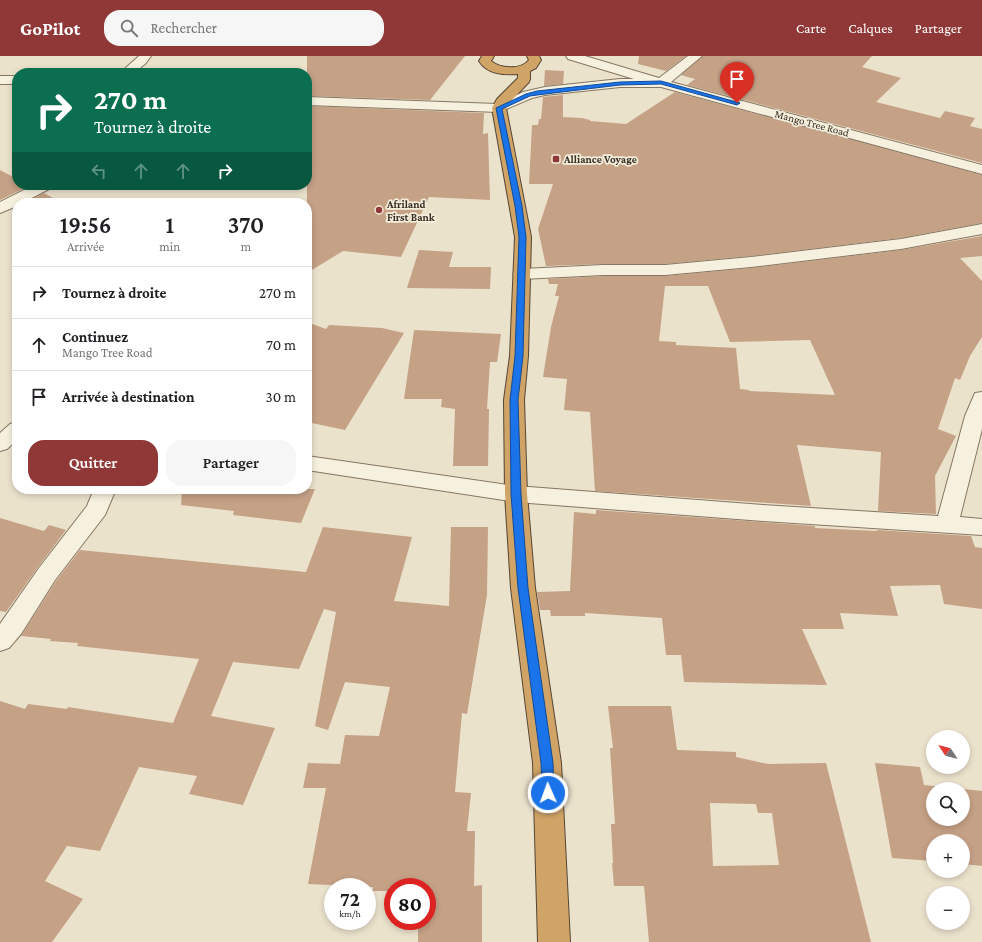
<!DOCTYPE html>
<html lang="fr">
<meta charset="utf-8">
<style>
body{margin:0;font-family:"Crimson Pro",serif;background:#f6f6f6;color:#202124;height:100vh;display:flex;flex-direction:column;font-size:15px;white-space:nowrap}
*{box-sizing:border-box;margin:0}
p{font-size:13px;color:#757577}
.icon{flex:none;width:22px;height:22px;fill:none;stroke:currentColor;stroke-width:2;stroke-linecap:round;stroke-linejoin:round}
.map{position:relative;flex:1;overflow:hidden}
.sheet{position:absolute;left:12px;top:142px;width:300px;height:296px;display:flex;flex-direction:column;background:#fff;border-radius:16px;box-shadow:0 2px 6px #0003}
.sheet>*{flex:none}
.hud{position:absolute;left:12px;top:12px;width:300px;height:122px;border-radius:16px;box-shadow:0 2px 6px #0003;background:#0b6e4f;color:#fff;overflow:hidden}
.needle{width:26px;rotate:306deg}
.buttons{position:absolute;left:926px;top:674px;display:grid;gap:8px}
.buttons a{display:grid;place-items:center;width:44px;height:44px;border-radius:50%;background:#fff;box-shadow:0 2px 6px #0003;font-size:20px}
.speed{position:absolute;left:324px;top:822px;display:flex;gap:8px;font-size:20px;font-weight:700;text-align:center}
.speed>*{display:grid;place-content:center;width:52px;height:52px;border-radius:50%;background:#fff;box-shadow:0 2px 6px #0003;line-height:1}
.speed small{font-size:10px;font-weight:400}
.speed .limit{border:6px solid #d22;background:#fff;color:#111}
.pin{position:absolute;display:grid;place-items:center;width:34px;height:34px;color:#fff;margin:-41px -17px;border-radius:50% 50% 50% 0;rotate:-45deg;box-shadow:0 0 4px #0007}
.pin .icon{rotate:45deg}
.me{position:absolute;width:44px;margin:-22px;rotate:358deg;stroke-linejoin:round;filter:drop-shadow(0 0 3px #0008)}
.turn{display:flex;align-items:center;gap:14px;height:84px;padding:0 16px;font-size:18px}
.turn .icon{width:52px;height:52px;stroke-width:2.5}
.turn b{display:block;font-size:28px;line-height:34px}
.lanes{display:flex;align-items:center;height:38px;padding:0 16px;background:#0003;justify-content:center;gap:20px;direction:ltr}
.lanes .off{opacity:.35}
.eta{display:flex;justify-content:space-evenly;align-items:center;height:68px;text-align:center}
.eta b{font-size:24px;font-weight:600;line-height:28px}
.cta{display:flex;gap:8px;margin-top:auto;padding:8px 16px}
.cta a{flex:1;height:46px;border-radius:16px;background:#903837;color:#fff;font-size:16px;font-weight:600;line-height:46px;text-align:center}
.cta a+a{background:#f6f6f6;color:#202124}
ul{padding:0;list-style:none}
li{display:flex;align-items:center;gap:12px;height:52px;padding:0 16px;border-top:1px solid #e0e0e0}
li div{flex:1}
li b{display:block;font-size:15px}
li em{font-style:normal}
header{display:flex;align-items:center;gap:24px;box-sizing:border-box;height:56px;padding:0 20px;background:#903837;color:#fff}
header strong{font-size:19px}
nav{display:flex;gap:22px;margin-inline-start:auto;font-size:14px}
.search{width:280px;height:36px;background:#f6f6f6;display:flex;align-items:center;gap:10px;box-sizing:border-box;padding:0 14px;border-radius:16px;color:#757577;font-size:15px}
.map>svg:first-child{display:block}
.building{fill:#c5a186;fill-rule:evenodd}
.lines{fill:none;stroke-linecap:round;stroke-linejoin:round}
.street-casing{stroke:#877661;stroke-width:2}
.highway-casing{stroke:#554534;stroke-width:2}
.street{fill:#f6f0df;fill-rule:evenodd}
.highway{fill:#d0a467;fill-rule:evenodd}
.route{fill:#1a73e8;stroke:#114b97}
.poi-dot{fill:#903837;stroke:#f3eddb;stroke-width:1.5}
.labels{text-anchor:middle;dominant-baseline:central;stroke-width:3.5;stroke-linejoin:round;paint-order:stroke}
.far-street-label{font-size:11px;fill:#392e23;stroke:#f3eddb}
.far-poi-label{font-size:11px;font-weight:bold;fill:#392e23;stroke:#f3eddb;text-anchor:start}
</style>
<header>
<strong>GoPilot</strong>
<div class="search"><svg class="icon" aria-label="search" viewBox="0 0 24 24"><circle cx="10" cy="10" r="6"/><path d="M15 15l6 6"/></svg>Rechercher</div>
<nav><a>Carte</a><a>Calques</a><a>Partager</a></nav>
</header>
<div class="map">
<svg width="982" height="886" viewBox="0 0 982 886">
<rect width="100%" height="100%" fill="#ebe2cc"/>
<path class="building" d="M307,0H465L430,44L307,40Z
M639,0H686L666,15L638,8Z
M703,0H872L862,11L901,22L876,46L940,62L945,55L975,62L970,70L982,73V107L687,29L695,23L681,19Z
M545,14L564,15L563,28L544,30Z
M675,36L982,119V167L901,182L751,200L665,208H603L546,210L538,173L553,128H529L532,69H538L539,63H541L543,41L563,39V61L582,62L590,64V65L626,68Z
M307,50L484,57L483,78L488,77L490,144L429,141L401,201L343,195L307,217Z
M0,114L17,123V129L29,130L0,144Z
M44,137L62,147H25Z
M982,180V200L960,202L982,225V281L970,300L960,324L955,322L938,373L956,380L935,420L936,458L878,455L881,396L797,389L811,450L595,435L590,356L564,354L567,323L543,321L551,271L559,240H555L558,228H549L548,223L603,220H665L751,212L901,194ZM665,230H708L730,286L810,284L835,339L749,335V334L740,333L736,292L676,289V286L659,285Z
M419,194L453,196L449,211H491L490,233L407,232Z
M307,266L326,273L329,269L382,272L404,277L345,374L307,366Z
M414,274L501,278L497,306H490L487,353H489L488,410H453L455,353L441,351L442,343H404Z
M182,433H315L301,467L233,459L234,455L181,449Z
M596,454L815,470V472L877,475V474L971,480L975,491L982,492V553L944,548L940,529L890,530L898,560L840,557L844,573H802L827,629L684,626L681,599H666L662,562L585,557V560H551L550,554H540L537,536L570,535L574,456L596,458Z
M0,462L44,475L49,469L66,474L38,511L6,556L0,555Z
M323,471L412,481L394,545L449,550L451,471H488L487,539L467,658L462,657L455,736L471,737L467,775H475L474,830L482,829V886H418V865H427V831H393V835H373V831L308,828L326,732H303L308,707L340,708L345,679L379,680L390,631L345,626L328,674L315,670L336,556L324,553L299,613L233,606L211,660L275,672L243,749L189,738L197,720L139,711L100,795L67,790L45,825L83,843L52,886H0V645L25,653L28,648L67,653L68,651L173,667L199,603L77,590L78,587L50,585L51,583L21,580L56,525L80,494L306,516Z
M608,650H671L677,694L736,696V701L768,708L826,707L871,886H649L644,830H614L612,807H613L611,768H615L610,692H613ZM710,747L756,748L758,757H772L779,809L713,810Z
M875,707L920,711L924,729L982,735V810L963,808V785H933V805L892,802ZM933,733H963V763H933Z"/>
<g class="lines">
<g class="street-casing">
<path id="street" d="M139,0H151L146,7L134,17H120Z
M566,0H585L659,22L688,0H702L671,26L982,109V118L661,31H620L545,39L532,42L499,56L307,49V41L497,48L523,36L545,31L620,23H634L568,3Z
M0,20H17V28H0Z
M34,129H54L51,132L22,147H17V150L0,157V146Z
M982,168V178L901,193L751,211L665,219H603L522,223L516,222L513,218L516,214L522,213L603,209H665L751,201L901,183Z
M982,336V373L960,461L982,463V479L763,465L516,446L307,414V400L516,430L763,449L938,460L965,360L975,337Z
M17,366V384L7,393L0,395V377L10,368Z
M94,433H116L105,459L55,524L21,578L9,592L0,595V568L39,512L87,450Z"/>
</g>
<g class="highway-casing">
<path id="highway" d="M482,0H494L491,5C501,13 521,14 529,4L527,0H539L541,4L536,12L530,15V23L529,26L508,48L506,52L531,181L528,300L524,344L527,438L535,532L561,707L570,886H538L533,707L511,532L505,438L504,344L510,300L515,181L492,52L497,43L518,22V18C503,19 487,18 479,5Z"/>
</g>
<use href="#street" class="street"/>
<use href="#highway" class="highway"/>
</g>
<path class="route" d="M661,25L740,47L737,49L661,28L620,29L537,39L530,40L502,53L522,150L526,181L523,300L518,344L521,438L528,532L553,707L554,737L552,741L548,742L544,741L542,737L541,707L518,532L511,438L510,344L515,300L519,181L515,150L496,52L526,38L537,35L620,26Z"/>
<g class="poi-dot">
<rect x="552" y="99" width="8" height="8" rx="2"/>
<circle cx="379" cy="154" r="4"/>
</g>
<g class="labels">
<g class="far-street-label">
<text transform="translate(812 67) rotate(15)">Mango Tree Road</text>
</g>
<g class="far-poi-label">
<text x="564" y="103">Alliance Voyage</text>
<text x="387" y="148">Afriland<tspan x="387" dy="13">First Bank</tspan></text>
</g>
</g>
</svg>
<div class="buttons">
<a><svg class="needle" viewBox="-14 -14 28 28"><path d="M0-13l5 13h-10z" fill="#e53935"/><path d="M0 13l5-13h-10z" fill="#757577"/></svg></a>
<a><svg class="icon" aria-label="search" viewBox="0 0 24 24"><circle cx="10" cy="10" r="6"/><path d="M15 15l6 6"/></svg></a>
<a>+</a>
<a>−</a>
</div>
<div class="speed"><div>72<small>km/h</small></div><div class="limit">80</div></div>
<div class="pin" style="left:737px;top:47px;background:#d93025"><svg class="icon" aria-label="arrive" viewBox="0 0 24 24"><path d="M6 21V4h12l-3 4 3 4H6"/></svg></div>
<svg class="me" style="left:548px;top:737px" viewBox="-20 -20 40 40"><circle r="17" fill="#1a73e8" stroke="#fff" stroke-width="3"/><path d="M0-11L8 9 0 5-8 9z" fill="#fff"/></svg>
<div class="hud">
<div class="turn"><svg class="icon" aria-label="right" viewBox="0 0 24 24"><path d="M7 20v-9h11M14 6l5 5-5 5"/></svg><div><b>270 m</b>Tournez à droite</div></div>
<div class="lanes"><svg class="icon off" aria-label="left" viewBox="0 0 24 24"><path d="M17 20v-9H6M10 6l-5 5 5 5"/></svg><svg class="icon off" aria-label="ahead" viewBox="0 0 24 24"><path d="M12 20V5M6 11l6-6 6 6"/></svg><svg class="icon off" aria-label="ahead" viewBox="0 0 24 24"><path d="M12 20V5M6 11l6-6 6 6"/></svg><svg class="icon" aria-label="right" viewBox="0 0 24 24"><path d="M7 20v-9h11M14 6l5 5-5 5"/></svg></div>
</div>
<section class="sheet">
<div class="eta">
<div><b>19:56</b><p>Arrivée</p></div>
<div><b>1</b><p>min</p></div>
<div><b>370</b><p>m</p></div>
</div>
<ul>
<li><svg class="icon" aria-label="right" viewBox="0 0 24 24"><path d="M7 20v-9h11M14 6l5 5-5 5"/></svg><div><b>Tournez à droite</b></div><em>270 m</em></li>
<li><svg class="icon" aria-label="ahead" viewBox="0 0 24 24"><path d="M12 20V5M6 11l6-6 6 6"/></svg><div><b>Continuez</b><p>Mango Tree Road</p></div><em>70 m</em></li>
<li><svg class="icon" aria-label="arrive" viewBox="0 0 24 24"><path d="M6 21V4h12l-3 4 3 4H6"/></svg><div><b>Arrivée à destination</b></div><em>30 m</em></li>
</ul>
<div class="cta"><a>Quitter</a><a>Partager</a></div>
</section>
</div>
